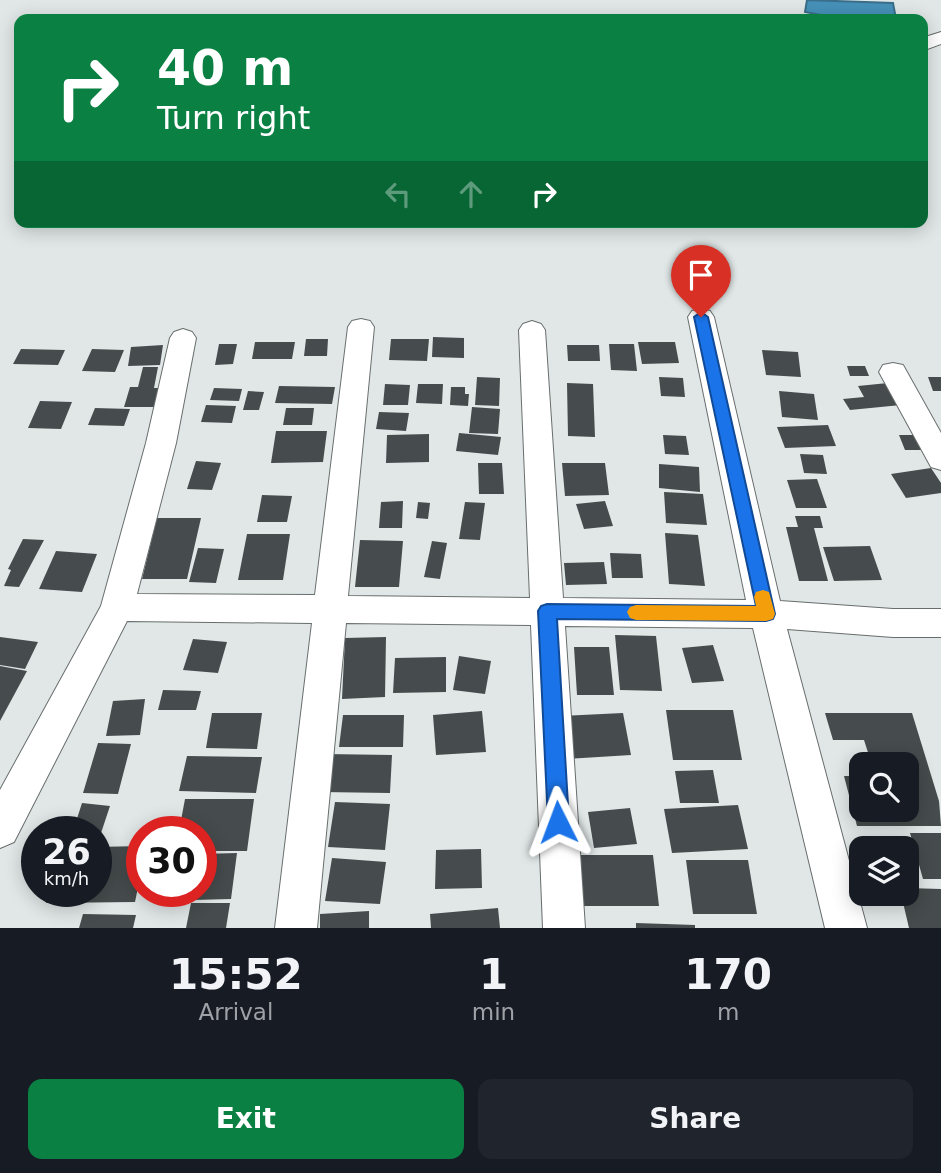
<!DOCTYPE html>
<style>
body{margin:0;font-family:"DejaVu Sans",sans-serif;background:#20242c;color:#f1f3f6;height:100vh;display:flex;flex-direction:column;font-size:26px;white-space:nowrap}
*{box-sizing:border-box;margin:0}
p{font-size:23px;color:#9ea1a6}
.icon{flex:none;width:38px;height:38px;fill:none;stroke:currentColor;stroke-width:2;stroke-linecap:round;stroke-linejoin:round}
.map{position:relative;height:928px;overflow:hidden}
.details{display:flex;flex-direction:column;background:#171b24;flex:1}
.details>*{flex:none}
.guide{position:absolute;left:14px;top:14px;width:914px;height:214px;border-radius:14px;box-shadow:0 4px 18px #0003;background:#0b8043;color:#fff;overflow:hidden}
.fabs{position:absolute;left:849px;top:752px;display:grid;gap:14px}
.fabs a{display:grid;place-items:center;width:70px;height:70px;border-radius:14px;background:#171b24;box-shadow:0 4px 18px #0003;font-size:35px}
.speed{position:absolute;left:21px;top:816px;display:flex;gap:14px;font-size:35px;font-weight:700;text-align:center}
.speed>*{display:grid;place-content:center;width:91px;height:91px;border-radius:50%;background:#171b24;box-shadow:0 4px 18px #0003;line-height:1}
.speed small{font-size:18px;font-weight:400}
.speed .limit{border:10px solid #d22;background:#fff;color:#111}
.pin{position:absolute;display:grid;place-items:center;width:60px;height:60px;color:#fff;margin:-72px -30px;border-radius:50% 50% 50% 0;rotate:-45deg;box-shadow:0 0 7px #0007}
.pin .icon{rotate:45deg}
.me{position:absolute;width:77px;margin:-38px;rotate:357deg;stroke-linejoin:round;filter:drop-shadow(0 0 5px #0008)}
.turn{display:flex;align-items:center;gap:24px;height:147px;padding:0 28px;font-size:32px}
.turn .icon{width:91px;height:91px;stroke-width:2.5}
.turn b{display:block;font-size:49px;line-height:60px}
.lanes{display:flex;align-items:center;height:66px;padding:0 28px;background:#0003;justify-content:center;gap:35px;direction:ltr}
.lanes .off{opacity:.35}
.eta{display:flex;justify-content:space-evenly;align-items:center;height:119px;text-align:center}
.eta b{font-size:42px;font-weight:800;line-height:49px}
.button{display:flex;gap:14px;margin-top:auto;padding:14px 28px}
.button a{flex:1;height:80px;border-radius:14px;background:#0b8043;color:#fff;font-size:28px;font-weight:800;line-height:80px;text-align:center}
.button a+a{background:#20242c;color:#f1f3f6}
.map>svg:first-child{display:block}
.water{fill:#4690b8;stroke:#3a6e8a;stroke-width:2}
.building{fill:#464c4d}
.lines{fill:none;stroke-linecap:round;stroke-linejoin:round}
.minor-casing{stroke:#686e6d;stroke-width:2}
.minor{fill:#fff;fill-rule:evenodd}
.route{fill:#1a73e8;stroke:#114b97;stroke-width:2}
.slow{fill:#f59e0b}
</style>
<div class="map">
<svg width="941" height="928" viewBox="0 0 941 928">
<rect width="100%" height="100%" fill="#e0e7e6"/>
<path class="water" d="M807,0L893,3L896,19L837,18L805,12Z"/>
<path class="building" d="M433,337L464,338V358L432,357Z
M306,339H328L327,356H304Z
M391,339H429L427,361L389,360Z
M255,342H295L292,359H252Z
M638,342H675L679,363L642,364Z
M219,344H237L233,364L215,365Z
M609,344H634L637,371L611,370Z
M163,345L160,365L128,366L131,347Z
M567,345H599L600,361H568Z
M21,349L65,350L58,365L13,364Z
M92,349L124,350L115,372L82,371Z
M762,350L798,352L801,377L766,375Z
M847,366H865L869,376H850Z
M143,367H158L154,388H163L157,407H124L130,387H138Z
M477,377L500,378L499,406L475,405Z
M659,377L683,378L685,397L661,396Z
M928,377H941V391H933Z
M567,383L593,384L595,437L568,436Z
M888,383L901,405L850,410L843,399L864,397L858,386Z
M385,384L410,385L408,405H383Z
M418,384H443L442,404L416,403Z
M279,386L335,387L332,404L275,403Z
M451,387H465V394H469L468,406L450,405Z
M214,388L242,389L239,401L210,400Z
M248,391L264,392L259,410H243Z
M779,391L814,394L818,420L782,417Z
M40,401L72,402L61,429L28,428Z
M206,405L236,406L232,423L201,422Z
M472,407L500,409L498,434L469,433Z
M95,408L130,409L124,426L88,425Z
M286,408H314L312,425H283Z
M379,412L409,413L406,431L376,429Z
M828,425L836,446L785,448L777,427Z
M276,431H327L323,462L271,463Z
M459,433L501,437L498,455L456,451Z
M429,434V462L386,463L387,435Z
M663,435L686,436L689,455L665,454Z
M899,435H920L927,450H905Z
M800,454L823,455L827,474L804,473Z
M196,461L221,463L212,490L187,489Z
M478,463H502L504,494H479Z
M562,463H605L609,495L565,496Z
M659,464L699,467L700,492L659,488Z
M931,468L941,483V493L906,498L891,474Z
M817,479L827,508H796L787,480Z
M664,492L703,494L707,525L666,523Z
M262,495L292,496L287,522H257Z
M403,501L402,528H379L381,502Z
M605,501L613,526L584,529L576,504Z
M418,502L430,503L428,519L416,518Z
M465,502L485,503L480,540L459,539Z
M795,516H820L823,528H814L828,581H799L786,527H798Z
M157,518H201L187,579H142Z
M665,533L698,535L705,586L669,584Z
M247,534H290L283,580H238Z
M23,539L44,540L19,587L4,586L11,570L8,569Z
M360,540L403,541L399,587H355Z
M432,541L447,543L440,579L424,577Z
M870,546L882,580L834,581L823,547Z
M198,548L224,549L216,583L189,582Z
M56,551L97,554L82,592L39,589Z
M610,553L641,554L643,578H612Z
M604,562L607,584L566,585L564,563Z
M615,635L656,636L662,691L620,690Z
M0,637L38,642L25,669L0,665Z
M386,637L385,697L342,699L345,638Z
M193,639L227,642L218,673L183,670Z
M713,645L724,681L692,683L682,648Z
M574,647H609L614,695H577Z
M459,656L491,661L485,694L453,690Z
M446,657V692L393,693L395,658Z
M0,666L27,671L0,721Z
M163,690L201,691L196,710H158Z
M145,699L140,735L106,736L113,701Z
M666,710H733L742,760H673Z
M482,711L486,752L436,755L433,715Z
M212,713H262L257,749L206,748Z
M623,713L631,755L566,759L561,716Z
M825,713H912L939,801L941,826H857L844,776H861V810H906V765H872L864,740H833Z
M343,715H404L403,747H339Z
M98,743L131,744L118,794L83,793Z
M325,754L392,755L390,793L321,792Z
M187,756L262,757L256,793L179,791Z
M713,770L719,803H680L675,771Z
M185,799H254L247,851H201V831H179Z
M335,802L390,804L385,850L328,847Z
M82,803L110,806L97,845L96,831H73Z
M738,805L748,849L672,853L664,809Z
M630,808L637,844L594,848L588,812Z
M910,833H941V879H923Z
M142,846V868L135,902L46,903L49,891H96V847Z
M481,849L482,888L435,889L436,850Z
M237,853L231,899L193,900L194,891H201V854Z
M576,855H653L659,906H579Z
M332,858L386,862L380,904L325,901Z
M686,860H748L757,914H693Z
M906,888L941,889V928H909L901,894H906Z
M191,903H230L226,928H186Z
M498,908L500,928H431L430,914Z
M369,911V928H320V914Z
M83,914L136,915L133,928H79Z
M636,923L695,925V928H636Z"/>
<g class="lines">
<g class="minor-casing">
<path id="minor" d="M941,32V44L922,51V38Z
M701,309L710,311L714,317L780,601L893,609H941V637H893L787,629L867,928H825L753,628L565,626L585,928H543L531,625L346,623L317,928H275L312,623L127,621L14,842L0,848V790L101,606L146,443L170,338L174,332L183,329L192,332L196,338L176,443L137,594L315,595L348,327L352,321L361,319L370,321L374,327L348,596L530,598L519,330L523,324L532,321L541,324L545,330L563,598L746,600L688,317L692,311Z
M893,363L903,365L941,433V470L931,467L879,372L883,365Z"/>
</g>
<use href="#minor" class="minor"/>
</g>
<path class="route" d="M701,312L708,317L775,614L773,619L766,621L557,619L569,822L566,830L558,832L551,830L548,822L538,611L541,606L547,604L756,606L694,317Z"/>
<path class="slow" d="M763,590L769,592L775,614L773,619L766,621L636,620L630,618L627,612L630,607L636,605L756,606L754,597L756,592Z"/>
</svg>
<div class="fabs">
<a><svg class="icon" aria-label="search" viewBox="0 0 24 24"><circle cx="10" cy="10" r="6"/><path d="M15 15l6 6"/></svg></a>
<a><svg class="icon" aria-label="layers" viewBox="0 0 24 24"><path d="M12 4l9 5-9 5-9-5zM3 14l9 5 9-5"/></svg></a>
</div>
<div class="speed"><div>26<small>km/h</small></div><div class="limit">30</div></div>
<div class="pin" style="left:701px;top:317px;background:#d93025"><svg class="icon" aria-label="arrive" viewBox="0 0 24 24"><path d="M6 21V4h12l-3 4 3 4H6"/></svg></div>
<svg class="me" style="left:558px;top:822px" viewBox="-20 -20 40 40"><path d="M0-17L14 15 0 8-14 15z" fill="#1a73e8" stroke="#fff" stroke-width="4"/></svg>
<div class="guide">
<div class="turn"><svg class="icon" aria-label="right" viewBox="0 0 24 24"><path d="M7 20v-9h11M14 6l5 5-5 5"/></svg><div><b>40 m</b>Turn right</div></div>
<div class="lanes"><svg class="icon off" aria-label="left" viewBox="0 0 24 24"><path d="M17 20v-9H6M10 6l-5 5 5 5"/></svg><svg class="icon off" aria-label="ahead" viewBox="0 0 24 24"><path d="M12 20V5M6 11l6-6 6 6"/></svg><svg class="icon" aria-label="right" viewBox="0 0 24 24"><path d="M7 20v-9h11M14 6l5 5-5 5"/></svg></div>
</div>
</div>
<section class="details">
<div class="eta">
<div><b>15:52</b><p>Arrival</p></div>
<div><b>1</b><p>min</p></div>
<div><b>170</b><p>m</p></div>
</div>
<div class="button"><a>Exit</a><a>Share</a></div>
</section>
